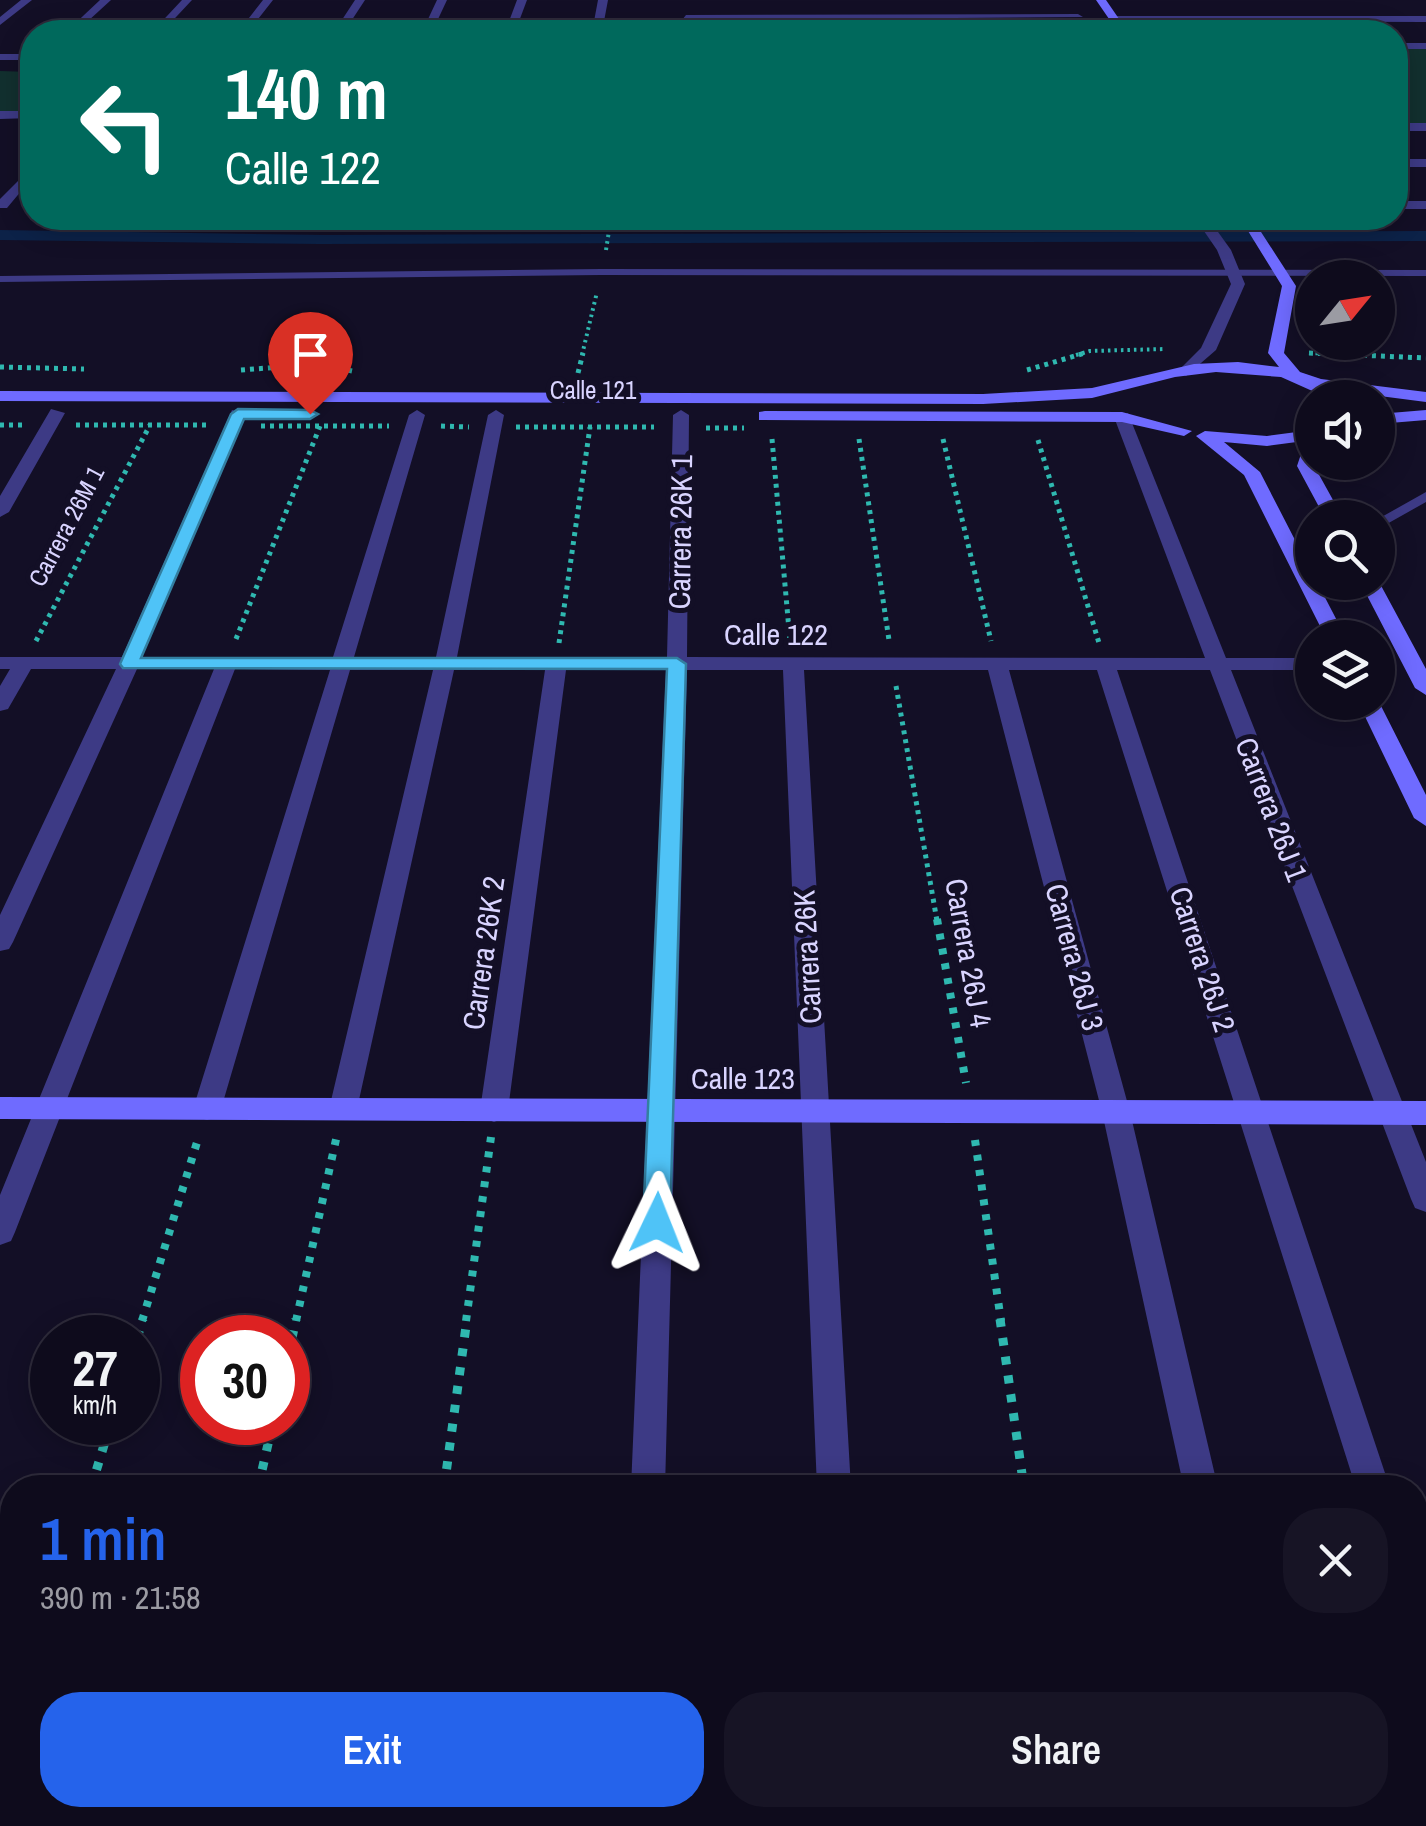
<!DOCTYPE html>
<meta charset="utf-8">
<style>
body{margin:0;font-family:"Archivo Narrow",sans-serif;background:#171425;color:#f1f3f6;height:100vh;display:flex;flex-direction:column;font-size:38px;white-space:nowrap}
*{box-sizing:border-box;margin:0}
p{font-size:32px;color:#9b9ba3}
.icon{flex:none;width:55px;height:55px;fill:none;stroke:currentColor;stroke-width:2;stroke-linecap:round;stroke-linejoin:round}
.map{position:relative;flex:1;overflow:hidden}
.panel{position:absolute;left:0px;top:1475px;width:1428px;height:352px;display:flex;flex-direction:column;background:#0e0b1c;border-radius:40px 40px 0 0;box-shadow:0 5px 25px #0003,0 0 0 2px #2e2b3b}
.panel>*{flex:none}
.top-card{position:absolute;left:20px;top:20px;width:1388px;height:210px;border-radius:40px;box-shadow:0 5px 25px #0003,0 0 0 2px #2e2b3b;background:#00695c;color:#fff;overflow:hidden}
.needle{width:65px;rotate:60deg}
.controls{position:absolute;left:1295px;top:260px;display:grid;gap:20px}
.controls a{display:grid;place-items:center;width:100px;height:100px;border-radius:50%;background:#0e0b1c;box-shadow:0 5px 25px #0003,0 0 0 2px #2e2b3b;font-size:50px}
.speed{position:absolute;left:30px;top:1315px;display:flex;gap:20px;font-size:50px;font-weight:700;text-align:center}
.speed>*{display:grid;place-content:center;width:130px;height:130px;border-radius:50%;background:#0e0b1c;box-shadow:0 5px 25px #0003,0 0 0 2px #2e2b3b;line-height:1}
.speed small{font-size:25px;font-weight:400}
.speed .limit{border:15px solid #d22;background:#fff;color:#111}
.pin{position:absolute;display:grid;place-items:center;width:85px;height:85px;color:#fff;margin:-102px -42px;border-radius:50% 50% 50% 0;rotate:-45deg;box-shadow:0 0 10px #0007}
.pin .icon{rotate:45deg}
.me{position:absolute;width:110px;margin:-55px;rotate:2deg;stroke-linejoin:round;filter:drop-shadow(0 0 8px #0008)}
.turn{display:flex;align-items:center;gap:35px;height:210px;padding:0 40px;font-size:45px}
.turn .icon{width:130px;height:130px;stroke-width:2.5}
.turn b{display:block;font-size:70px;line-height:85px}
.round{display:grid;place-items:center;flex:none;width:105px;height:105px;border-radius:40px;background:#171425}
.head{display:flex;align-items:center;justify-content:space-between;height:170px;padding:0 40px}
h1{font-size:60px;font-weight:600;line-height:75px;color:#2563eb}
.cta{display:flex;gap:20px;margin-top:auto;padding:20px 40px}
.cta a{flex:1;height:115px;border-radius:40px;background:#2563eb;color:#fff;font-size:40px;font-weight:600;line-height:115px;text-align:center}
.cta a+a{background:#171425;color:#f1f3f6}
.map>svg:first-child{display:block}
.green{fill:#12302f}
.water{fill:#0c2248}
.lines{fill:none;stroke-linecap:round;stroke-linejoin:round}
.path-far3{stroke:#2fb8b0;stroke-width:4;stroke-dasharray:2.5 4;stroke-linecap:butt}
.path-far2{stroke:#2fb8b0;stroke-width:5;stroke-dasharray:4 5;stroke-linecap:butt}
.path-far1{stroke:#2fb8b0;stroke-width:8;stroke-dasharray:6 9;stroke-linecap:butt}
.path{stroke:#2fb8b0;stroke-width:9;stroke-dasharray:8 11;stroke-linecap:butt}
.lane{fill:#3d3a85;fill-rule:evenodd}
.street{fill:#3d3a85;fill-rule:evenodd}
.secondary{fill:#6f6bff;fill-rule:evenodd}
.route{fill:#4fc3f7;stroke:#337fa1;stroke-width:2.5}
.labels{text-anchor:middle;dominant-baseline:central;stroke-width:10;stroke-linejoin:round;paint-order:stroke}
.far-street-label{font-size:25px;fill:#d9d4ff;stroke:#130f26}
.street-label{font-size:30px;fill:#d9d4ff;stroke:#130f26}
</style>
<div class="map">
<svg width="1426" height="1826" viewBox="0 0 1426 1826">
<rect width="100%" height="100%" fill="#130f26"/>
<path class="green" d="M1395,46H1426V127H1409L1395,113Z
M0,71L32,72V114L0,113Z"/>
<path class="water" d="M0,230L325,235L1426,231V241L319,244L0,240Z"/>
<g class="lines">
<path class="path-far3" d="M606,250L611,218
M1309,353L1359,355
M582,355L597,292
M1076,355L1090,351L1166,349"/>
<path class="path-far2" d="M1309,353L1426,358
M0,367L84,369
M241,370L320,364L352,371
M1027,370L1085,353
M578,373L583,353
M0,425H24
M76,425H209
M261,426H389
M441,426L469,427
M516,427H654
M706,428H744
M772,439L790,641
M859,439L889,640
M943,439L991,641
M1038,440L1099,643
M236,639L320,426
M36,641L150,425
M559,643L590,427
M896,686L937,921"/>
<path class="path-far1" d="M937,919L966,1083
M975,1140L1001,1321
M142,1321L198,1139
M296,1321L337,1135
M466,1321L491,1137"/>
<path class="path" d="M1000,1319L1024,1488
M137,1338L143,1319
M288,1357L296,1319
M91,1488L111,1422
M258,1488L273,1422
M444,1488L467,1319
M0,1783L12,1743
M1069,1815L1071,1826
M182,1826L185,1815
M400,1826L401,1815"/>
<path class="lane" d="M601,269L1426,270V276L601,275L0,282V276Z
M1426,492V502L1378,529V519Z"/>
<path class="street" d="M21,0H32L0,25V17Z
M100,0H111L76,32H66Z
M182,0H192L162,32H152Z
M263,0H273L248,32H238Z
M355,0H365L344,32H334Z
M437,0H447L432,32H422Z
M517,0H527L515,32H505Z
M598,0H608L602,32H592Z
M686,15L1078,14L1083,17L682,20Z
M1114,16H1426V22L1110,21Z
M1395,43H1426V49H1395Z
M0,54H32V60H0Z
M0,111H32V118L0,119Z
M1395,123H1426V131H1395Z
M1395,159H1426V167H1395Z
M32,167V178L7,208H0V199Z
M1395,201H1426V209H1395Z
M1195,218H1208L1231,250L1245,284L1216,350L1186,376L1178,371L1201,348L1231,284L1217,250Z
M51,409L65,413L9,512L0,517V496Z
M232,410L246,414L142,657H333L409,415L417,410L425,415L354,657H436L488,415L496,410L504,415L457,657H667L673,415L681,410L689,415L687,657L1205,658L1114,417L1128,413L1226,658H1312V670H1231L1426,1162V1212L1415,1208L1411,1199L1210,670H1117L1390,1488H1356L1097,670H1009L1130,1112L1218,1488H1184L1102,1112L988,670H804L851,1488H817L783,670H687L665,1488H631L666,670H566L508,1110L504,1118L494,1122L484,1118L480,1110L545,670H454L357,1109L353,1117L343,1120L333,1117L329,1109L433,670H350L221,1109L217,1117L207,1120L197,1117L193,1109L330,670L235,669L15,1232L11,1241L0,1245V1195L214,669H137L13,942L9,949L0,951V915L116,669H31L8,709L0,711V686L10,669H0V657H122Z
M1415,1600L1426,1604V1671L1415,1666Z
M617,1815H657V1826H617Z
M832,1815H872V1826H832Z
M1256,1815H1296L1298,1826H1258Z"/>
<path class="secondary" d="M1096,0H1106L1128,32H1118Z
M1240,218H1252L1296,286L1284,353L1300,372L1321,379L1426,392V402L1341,391L1348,398H1328L1281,377L1216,372L1175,377L1092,398L983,404L0,401V391L983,394L1092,388L1194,364L1238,362L1279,367L1268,353L1282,286Z
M1426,410V420L1378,424V414Z
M765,411L1122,412L1192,431L1184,436L1122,422L759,420V412Z
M1312,430V440L1267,446L1224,442L1260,472L1312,573V582H1317L1346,638H1326L1244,475L1196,436L1205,431L1267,436Z
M1312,443V462L1343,518H1325L1297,466L1303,448Z
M1378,580L1426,669V695L1415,688L1360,582Z
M1378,700L1426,795V826L1414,818L1358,702Z
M0,1097L1426,1101V1125L0,1119Z"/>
</g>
<path class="route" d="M238,409L310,410L318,414L310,419H244L141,658H677L686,664L670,1223L666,1232L657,1235L647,1232L643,1223L667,669L123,668L120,664L231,414Z"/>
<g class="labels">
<g class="far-street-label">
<text x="593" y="390">Calle 121</text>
<text transform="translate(66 526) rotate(-62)">Carrera 26M 1</text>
</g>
<g class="street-label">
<text transform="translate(680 532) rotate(-89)">Carrera 26K 1</text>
<text x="776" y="634">Calle 122</text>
<text transform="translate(1272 809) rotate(69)">Carrera 26J 1</text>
<text transform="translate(483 953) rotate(-82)">Carrera 26K 2</text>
<text transform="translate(969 953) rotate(80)">Carrera 26J 4</text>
<text transform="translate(807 957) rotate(-93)">Carrera 26K</text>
<text transform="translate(1075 957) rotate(75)">Carrera 26J 3</text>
<text transform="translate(1203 959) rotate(72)">Carrera 26J 2</text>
<text x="743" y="1078">Calle 123</text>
</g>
</g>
</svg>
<div class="controls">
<a><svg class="needle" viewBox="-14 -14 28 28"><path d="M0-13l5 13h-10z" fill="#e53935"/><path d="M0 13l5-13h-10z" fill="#9b9ba3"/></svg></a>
<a><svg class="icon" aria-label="sound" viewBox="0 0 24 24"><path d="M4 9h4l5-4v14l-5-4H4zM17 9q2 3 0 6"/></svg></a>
<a><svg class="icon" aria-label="search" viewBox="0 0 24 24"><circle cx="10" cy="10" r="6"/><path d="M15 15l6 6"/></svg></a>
<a><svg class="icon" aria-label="layers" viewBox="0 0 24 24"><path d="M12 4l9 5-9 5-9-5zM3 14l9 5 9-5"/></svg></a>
</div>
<div class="speed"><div>27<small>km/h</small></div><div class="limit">30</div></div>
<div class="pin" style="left:310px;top:414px;background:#d93025"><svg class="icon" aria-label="arrive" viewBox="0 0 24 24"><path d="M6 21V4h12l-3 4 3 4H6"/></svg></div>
<svg class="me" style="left:657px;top:1223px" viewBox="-20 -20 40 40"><path d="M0-17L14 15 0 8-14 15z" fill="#4fc3f7" stroke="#fff" stroke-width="4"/></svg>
<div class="top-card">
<div class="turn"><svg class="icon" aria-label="left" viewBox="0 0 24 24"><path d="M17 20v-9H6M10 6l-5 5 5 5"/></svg><div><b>140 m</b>Calle 122</div></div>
</div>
<section class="panel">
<div class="head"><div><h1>1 min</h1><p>390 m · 21:58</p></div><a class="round"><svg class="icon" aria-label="close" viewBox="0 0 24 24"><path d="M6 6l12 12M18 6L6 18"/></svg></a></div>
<div class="cta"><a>Exit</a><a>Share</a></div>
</section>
</div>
